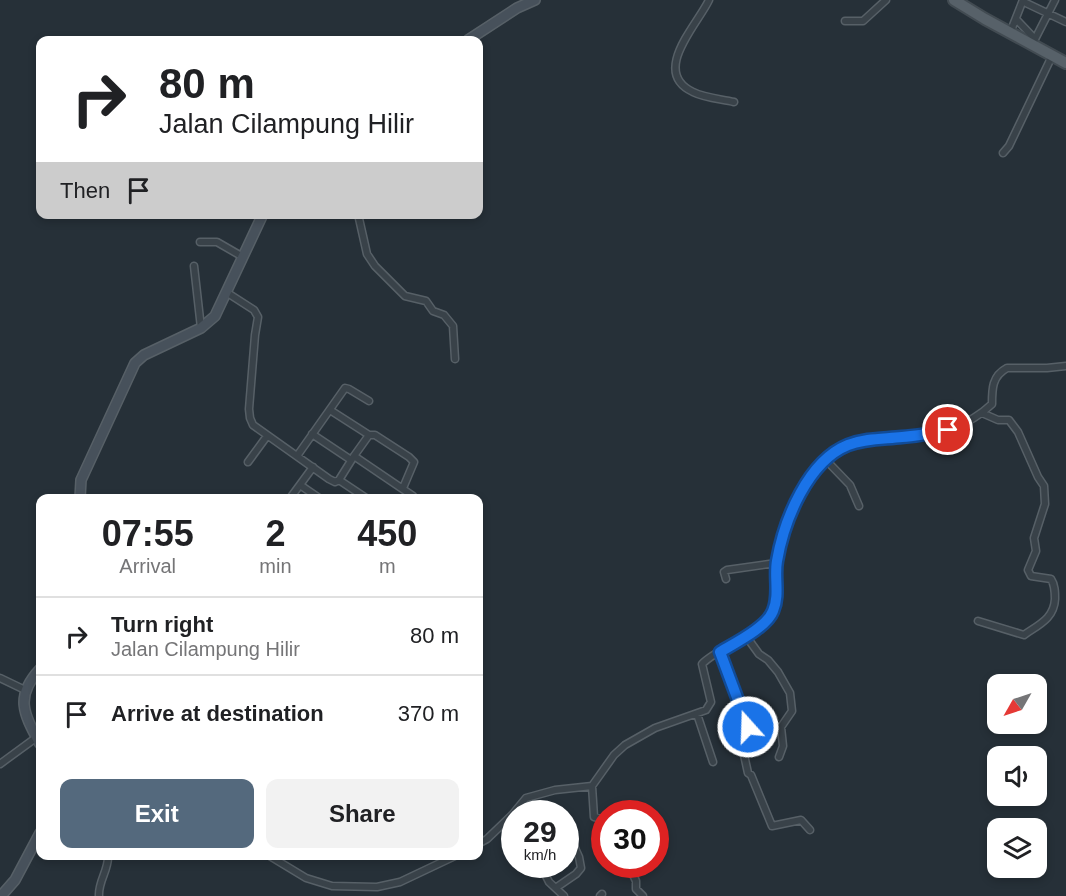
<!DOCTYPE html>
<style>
body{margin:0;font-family:Arial,sans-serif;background:#f2f2f2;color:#202124;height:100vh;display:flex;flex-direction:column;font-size:22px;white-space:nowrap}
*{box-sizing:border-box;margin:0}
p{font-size:20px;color:#757577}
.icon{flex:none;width:33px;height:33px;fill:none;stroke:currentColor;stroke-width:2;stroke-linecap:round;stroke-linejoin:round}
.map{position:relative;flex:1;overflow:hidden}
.panel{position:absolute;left:36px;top:494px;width:447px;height:366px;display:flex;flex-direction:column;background:#fff;border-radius:12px;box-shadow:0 3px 9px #0003}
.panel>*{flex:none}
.hud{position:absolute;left:36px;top:36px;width:447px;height:183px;border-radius:12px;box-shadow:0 3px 9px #0003;background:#fff;color:#202124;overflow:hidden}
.needle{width:39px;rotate:231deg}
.controls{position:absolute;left:987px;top:674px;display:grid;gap:12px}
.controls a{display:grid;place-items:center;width:60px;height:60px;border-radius:12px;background:#fff;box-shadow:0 3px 9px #0003;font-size:30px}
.speed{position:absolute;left:501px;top:800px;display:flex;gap:12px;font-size:30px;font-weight:700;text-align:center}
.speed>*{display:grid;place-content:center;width:78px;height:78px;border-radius:50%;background:#fff;box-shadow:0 3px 9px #0003;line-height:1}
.speed small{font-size:15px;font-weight:400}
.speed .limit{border:9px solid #d22;background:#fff;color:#111}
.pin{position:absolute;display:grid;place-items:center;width:51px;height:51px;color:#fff;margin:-26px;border:3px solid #fff;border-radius:50%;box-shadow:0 2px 6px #0007}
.me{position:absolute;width:66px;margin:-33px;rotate:340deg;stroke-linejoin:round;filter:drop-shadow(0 0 4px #0008)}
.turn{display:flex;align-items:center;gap:21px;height:126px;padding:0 24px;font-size:27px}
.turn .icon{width:78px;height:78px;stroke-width:2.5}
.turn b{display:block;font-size:42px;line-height:51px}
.then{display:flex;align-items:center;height:57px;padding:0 24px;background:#0003;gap:12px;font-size:22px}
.eta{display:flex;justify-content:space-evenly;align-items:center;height:102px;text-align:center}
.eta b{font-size:36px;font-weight:600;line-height:42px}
.primary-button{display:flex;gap:12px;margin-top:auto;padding:12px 24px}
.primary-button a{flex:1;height:69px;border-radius:12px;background:#54697d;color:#fff;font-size:24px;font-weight:600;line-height:69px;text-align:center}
.primary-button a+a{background:#f2f2f2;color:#202124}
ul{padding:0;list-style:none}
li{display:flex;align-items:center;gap:18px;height:78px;padding:0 24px;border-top:2px solid #e0e0e0}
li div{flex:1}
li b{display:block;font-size:22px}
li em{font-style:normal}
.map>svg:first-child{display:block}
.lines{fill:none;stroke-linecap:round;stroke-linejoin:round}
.minor-casing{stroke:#576067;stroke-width:9}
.secondary-casing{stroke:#576067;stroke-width:12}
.primary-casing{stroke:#424b52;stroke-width:14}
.minor{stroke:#394249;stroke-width:6}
.secondary{stroke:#47515b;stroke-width:9}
.primary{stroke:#576169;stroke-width:10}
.route-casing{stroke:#114b97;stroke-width:15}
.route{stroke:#1a73e8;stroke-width:10}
</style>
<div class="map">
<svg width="1066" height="896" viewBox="0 0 1066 896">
<rect width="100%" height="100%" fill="#263038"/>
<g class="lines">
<g class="minor-casing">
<path id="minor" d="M709,0C698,24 650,72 693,92C705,98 721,99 734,102
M1026,3L1066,22
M1016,19L1035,39
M845,21H863L886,0
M1010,33L1023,0
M1032,45L1055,0
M1003,153L1009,146L1052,56
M358,214L367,254L375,266L405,296L426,301L433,311L444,315L453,326L455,359
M200,242H217L243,257
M194,266L201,328
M226,292L254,310L258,317L255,335L249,409L250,418L253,425L329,479L335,482L339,480L366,498
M330,410L369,435
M312,434L351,460
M297,456L345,388L349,389L369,401
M354,456L369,435H375L409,457L414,462L403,488
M825,459L850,485L859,506
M248,462L267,436
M339,480L354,456L413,496
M300,485L319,498
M291,497L313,467
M726,579L724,572L727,570L776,563
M978,621L1024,635C1038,625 1054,619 1055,599C1055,592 1055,585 1051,579L1031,576L1028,570L1036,551L1034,538L1045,504L1044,486L1038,477L1018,432L1009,420H998L982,413
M746,636L759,654L768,660L778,672L790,693L792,711L781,727L783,746L779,757
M720,652L748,727L739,732L748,773L751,775L772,826L801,820L810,830
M0,678L25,690
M697,714L713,762
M0,764L37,737
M592,786L594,817L604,819
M478,844L487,839L512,815L526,798L555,790L592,786L614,755L625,745L655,728L706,710L711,702L702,664C719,646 765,634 774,610C779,595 775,579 776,564C778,536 804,476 826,458C849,439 876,440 904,437C937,434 967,428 992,404C992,389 992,376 1007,368H1047L1066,366
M268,855L306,878L332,886L377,887L400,882L457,855
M540,864L549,882L564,896
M628,864L636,881V889L643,896
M557,887L576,874L581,868L579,857L570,837
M99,896C98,881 109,870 108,855
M600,896L602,894"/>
</g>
<g class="secondary-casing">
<path id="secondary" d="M468,40L517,8L535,0
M80,498L81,480L135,363L144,355L201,328L215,316L263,214
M40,669C14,697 24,714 40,744
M1,896L15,880L40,833"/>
</g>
<g class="primary-casing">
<path id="primary" d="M954,0L985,19L1066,63"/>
</g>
<use href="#minor" class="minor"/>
<use href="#secondary" class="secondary"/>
<use href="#primary" class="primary"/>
</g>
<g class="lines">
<g class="route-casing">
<path id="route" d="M748,727L720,652C735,643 767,627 773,611C780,595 774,577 777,561C784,520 808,461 848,445C866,438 884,439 902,437C918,436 933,433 948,430"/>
</g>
<use href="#route" class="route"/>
</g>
</svg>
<div class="controls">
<a><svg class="needle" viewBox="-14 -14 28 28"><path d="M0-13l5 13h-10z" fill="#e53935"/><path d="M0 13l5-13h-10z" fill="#757577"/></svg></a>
<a><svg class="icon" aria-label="sound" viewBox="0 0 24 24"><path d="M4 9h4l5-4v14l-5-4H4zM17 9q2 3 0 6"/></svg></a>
<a><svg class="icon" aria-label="layers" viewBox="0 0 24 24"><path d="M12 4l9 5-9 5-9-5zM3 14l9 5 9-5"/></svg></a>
</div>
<div class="speed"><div>29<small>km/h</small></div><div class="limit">30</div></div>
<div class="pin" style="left:948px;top:430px;background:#d93025"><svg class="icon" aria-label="arrive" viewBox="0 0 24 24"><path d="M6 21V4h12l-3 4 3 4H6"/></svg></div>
<svg class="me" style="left:748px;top:727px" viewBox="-20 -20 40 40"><circle r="17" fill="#1a73e8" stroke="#fff" stroke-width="3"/><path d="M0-11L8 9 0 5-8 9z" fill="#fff"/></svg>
<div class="hud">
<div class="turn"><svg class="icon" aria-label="right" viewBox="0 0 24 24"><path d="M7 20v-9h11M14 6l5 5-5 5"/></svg><div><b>80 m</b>Jalan Cilampung Hilir</div></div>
<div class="then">Then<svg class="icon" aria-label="arrive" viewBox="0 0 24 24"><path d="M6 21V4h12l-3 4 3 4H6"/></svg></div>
</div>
<section class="panel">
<div class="eta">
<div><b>07:55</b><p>Arrival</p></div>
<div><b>2</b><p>min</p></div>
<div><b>450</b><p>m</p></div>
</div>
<ul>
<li><svg class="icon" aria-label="right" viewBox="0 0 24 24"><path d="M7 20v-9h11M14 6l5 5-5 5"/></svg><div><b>Turn right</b><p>Jalan Cilampung Hilir</p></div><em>80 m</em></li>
<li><svg class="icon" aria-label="arrive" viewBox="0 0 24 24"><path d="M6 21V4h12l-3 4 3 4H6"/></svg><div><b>Arrive at destination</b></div><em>370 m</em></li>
</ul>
<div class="primary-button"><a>Exit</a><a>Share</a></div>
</section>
</div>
